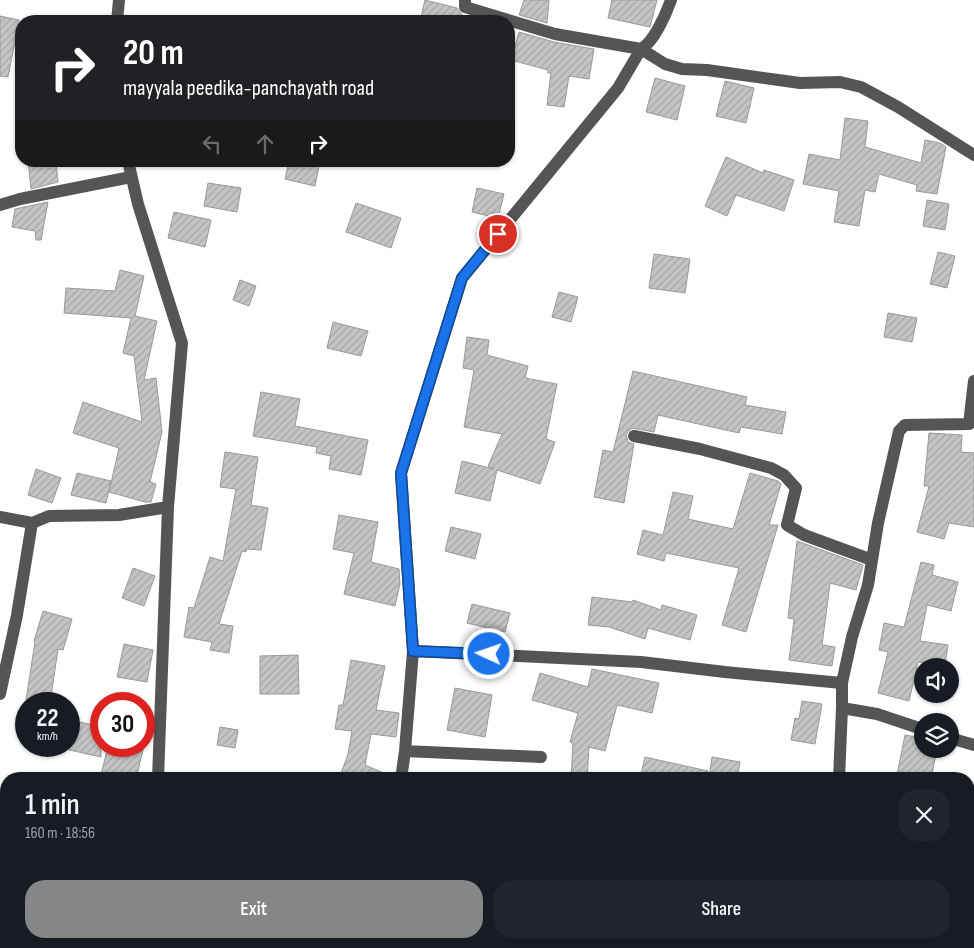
<!DOCTYPE html>
<meta charset="utf-8">
<style>
body{margin:0;font-family:"Sofia Sans Condensed",sans-serif;background:#20242c;color:#f1f3f6;height:100vh;display:flex;flex-direction:column;font-size:19px;white-space:nowrap}
*{box-sizing:border-box;margin:0}
p{font-size:16px;color:#9ea1a6}
.icon{flex:none;width:28px;height:28px;fill:none;stroke:currentColor;stroke-width:2;stroke-linecap:round;stroke-linejoin:round}
.map{position:relative;flex:1;overflow:hidden}
.side{position:absolute;left:0px;top:772px;width:975px;height:176px;display:flex;flex-direction:column;background:#171b24;border-radius:20px 20px 0 0;box-shadow:0 1px 4px #0004}
.side>*{flex:none}
.guide{position:absolute;left:15px;top:15px;width:500px;height:152px;border-radius:20px;box-shadow:0 1px 4px #0004;background:#202124;color:#fff;overflow:hidden}
.fabs{position:absolute;left:914px;top:658px;display:grid;gap:10px}
.fabs a{display:grid;place-items:center;width:45px;height:45px;border-radius:50%;background:#171b24;box-shadow:0 1px 4px #0004;font-size:25px}
.speed{position:absolute;left:15px;top:692px;display:flex;gap:10px;font-size:25px;font-weight:700;text-align:center}
.speed>*{display:grid;place-content:center;width:65px;height:65px;border-radius:50%;background:#171b24;box-shadow:0 1px 4px #0004;line-height:1}
.speed small{font-size:12px;font-weight:400}
.speed .limit{border:8px solid #d22;background:#fff;color:#111}
.pin{position:absolute;display:grid;place-items:center;width:42px;height:42px;color:#fff;margin:-21px;border:2px solid #fff;border-radius:50%;box-shadow:0 1px 5px #0007}
.me{position:absolute;width:55px;margin:-28px;rotate:273deg;stroke-linejoin:round;filter:drop-shadow(0 0 4px #0008)}
.turn{display:flex;align-items:center;gap:18px;height:105px;padding:0 25px;font-size:22px}
.turn .icon{width:65px;height:65px;stroke-width:2.5}
.turn b{display:block;font-size:35px;line-height:42px}
.lanes{display:flex;align-items:center;height:48px;padding:0 25px;background:#0003;justify-content:center;gap:25px;direction:ltr}
.lanes .off{opacity:.35}
.round{display:grid;place-items:center;flex:none;width:52px;height:52px;border-radius:20px;background:#20242c}
.head{display:flex;align-items:center;justify-content:space-between;height:85px;padding:0 25px}
h1{font-size:30px;font-weight:600;line-height:38px}
.cta{display:flex;gap:10px;margin-top:auto;padding:10px 25px}
.cta a{flex:1;height:58px;border-radius:20px;background:#858687;color:#fff;font-size:20px;font-weight:600;line-height:58px;text-align:center}
.cta a+a{background:#20242c;color:#f1f3f6}
.map>svg:first-child{display:block}
.building{fill:url(#building-hatch);stroke:#999}
.lines{fill:none;stroke-linecap:round;stroke-linejoin:round}
.minor{stroke:#555;stroke-width:12}
.route-casing{stroke:#114b97;stroke-width:12}
.route{stroke:#1a73e8;stroke-width:9}
</style>
<div class="map">
<svg width="974" height="948" viewBox="0 0 974 948">
<defs>
<pattern id="building-hatch" width="6" height="6" patternUnits="userSpaceOnUse" patternTransform="scale(1.25)"><rect width="6" height="6" fill="#c4c4c4"/><path d="M-1 1l2-2M0 6l6-6M5 7l2-2" fill="none" stroke="#a7a7a7"/></pattern>
</defs>
<rect width="100%" height="100%" fill="#fff"/>
<path class="building" d="M425,0L457,8L462,15L482,21H420Z
M524,0H549L547,23L519,15Z
M612,0H657L650,27L608,18Z
M0,16L19,20L8,77L0,76Z
M519,32L554,42L594,49L589,79L569,76L564,107L547,105L551,73H548V70L511,60Z
M655,78L685,86L677,120L646,112Z
M725,81L754,88L746,123L716,116Z
M845,118L868,121L865,147L921,163L925,140L940,143L946,147L937,194L916,191L917,185L879,174L875,192L865,190L859,226L834,222L839,191L803,184L809,154L840,160Z
M726,157L763,173L764,170L794,180L784,211L736,195L727,216L705,206Z
M28,161H56L58,182L31,189Z
M289,161H320L315,186L285,179Z
M208,183L241,188L237,212L204,206Z
M477,188L504,194L498,218L472,212Z
M927,200L949,204L945,230L923,226Z
M48,202L41,240H36L35,231L12,227L15,209Z
M356,203L401,218L391,248L346,232Z
M174,212L211,220L205,247L168,238Z
M938,252L955,256L947,288L930,284Z
M654,254L690,259L685,293L649,288Z
M120,270L144,276L135,316L157,321L144,380L156,378L162,432L150,482L156,484L151,502H145L109,492L119,448L73,433L83,402L142,422L134,356L123,353L131,318L64,313L66,288L115,291Z
M240,280L256,286L249,306L233,300Z
M559,292L578,297L571,322L552,317Z
M888,313L917,318L912,342L884,337Z
M333,322L368,331L361,356L327,348Z
M467,337L489,340L487,355L528,366L525,378L557,384L546,439L555,442L540,484L497,470L490,501L455,493L462,461L494,469L488,466L502,434L464,427L474,370L463,368Z
M633,371L747,397L745,405L786,412L782,434L741,427L739,433L658,415L654,432L632,428L626,434L628,442L634,444L624,503L594,497L603,450L613,452Z
M261,392L300,399L295,426L368,440L361,475L329,469L331,456L316,453L317,447L253,436Z
M929,433L962,435L961,452L974,453V527L949,523L944,539L917,532L929,486H924Z
M225,452L258,457L251,505L268,508L261,550L247,549L246,552L242,551L219,624L233,626L229,653L210,650L212,642L184,637L189,607L194,608L210,557L223,561L236,489L220,487Z
M36,469L61,478L52,503L28,495Z
M77,473L111,481L106,503L71,495Z
M750,473L778,481L781,484L769,525H778L746,632L722,625L739,568L666,553L664,561L637,554L643,530L663,535L673,492L693,496L688,519L733,529Z
M339,515L378,522L371,562L399,569L400,584L395,606L344,594L354,553L333,549Z
M451,527L481,534L475,559L445,551Z
M797,541L863,565L856,590L830,583L822,645L835,647L832,666L789,660L794,619L788,618Z
M921,562L934,565L932,575L958,582L951,611L927,605L920,641L948,645L945,665L918,662L909,701L878,693L888,652L879,650L884,623L904,627Z
M133,568L155,576L144,606L122,598Z
M592,597L632,602L633,600L661,610L662,605L697,615L690,640L648,628L645,639L609,627L588,625Z
M472,604L510,613L505,632L467,623Z
M43,611L72,619L63,650L58,649L50,703L26,700L35,642L34,641Z
M124,644L153,650L147,682L117,677Z
M298,655L299,694H260V656Z
M351,660L385,666L376,710L399,713L396,737L371,734L365,765L393,777V779H339L348,754L352,731L335,729L339,705H343Z
M592,669L659,683L652,713L617,705L605,751L589,747L587,779H571L573,743L570,742L578,713L532,700L540,673L588,687Z
M455,688L492,695L485,737L447,730Z
M802,701L822,704L815,744L791,740L795,718L799,719Z
M72,720L101,727V757L65,749L66,746H69V735Z
M220,727L238,730L235,748L217,745Z
M905,735L922,738V749H937L931,779H917L897,775Z
M108,746H144L136,779H100Z
M645,757L708,771V779H640Z
M712,757L740,762L737,779H709Z"/>
<g class="lines">
<path class="minor" d="M465,0V7L555,34L641,49L665,64L682,69L707,70L800,83L840,82L861,87L898,107L974,155
M117,21L119,0
M128,161L138,204L182,343L168,507L158,779
M0,205L20,199L131,177
M634,436L700,449L771,468L784,475L796,488L787,525L804,535L872,560
M0,517L32,523L49,516L119,515L168,507
M413,651L641,662L725,672L842,683V708L877,714L922,729
M842,683L852,637L868,585L878,523L899,431L905,425L969,424L974,381
M0,694L17,615L32,523
M950,738L974,745
M405,751L541,757
M401,779L405,751L413,651L401,473L462,278L618,88L641,49C654,42 666,14 671,0
M839,779L842,708
M140,948L141,942
M388,948V942
M605,948L624,944L703,948
M807,948L808,942"/>
</g>
<g class="lines">
<g class="route-casing">
<path id="route" d="M489,654L413,651L401,473L462,278L498,234"/>
</g>
<use href="#route" class="route"/>
</g>
</svg>
<div class="fabs">
<a><svg class="icon" aria-label="sound" viewBox="0 0 24 24"><path d="M4 9h4l5-4v14l-5-4H4zM17 9q2 3 0 6"/></svg></a>
<a><svg class="icon" aria-label="layers" viewBox="0 0 24 24"><path d="M12 4l9 5-9 5-9-5zM3 14l9 5 9-5"/></svg></a>
</div>
<div class="speed"><div>22<small>km/h</small></div><div class="limit">30</div></div>
<div class="pin" style="left:498px;top:234px;background:#d93025"><svg class="icon" aria-label="arrive" viewBox="0 0 24 24"><path d="M6 21V4h12l-3 4 3 4H6"/></svg></div>
<svg class="me" style="left:489px;top:654px" viewBox="-20 -20 40 40"><circle r="17" fill="#1a73e8" stroke="#fff" stroke-width="3"/><path d="M0-11L8 9 0 5-8 9z" fill="#fff"/></svg>
<div class="guide">
<div class="turn"><svg class="icon" aria-label="right" viewBox="0 0 24 24"><path d="M7 20v-9h11M14 6l5 5-5 5"/></svg><div><b>20 m</b>mayyala peedika-panchayath road</div></div>
<div class="lanes"><svg class="icon off" aria-label="left" viewBox="0 0 24 24"><path d="M17 20v-9H6M10 6l-5 5 5 5"/></svg><svg class="icon off" aria-label="ahead" viewBox="0 0 24 24"><path d="M12 20V5M6 11l6-6 6 6"/></svg><svg class="icon" aria-label="right" viewBox="0 0 24 24"><path d="M7 20v-9h11M14 6l5 5-5 5"/></svg></div>
</div>
<section class="side">
<div class="head"><div><h1>1 min</h1><p>160 m · 18:56</p></div><a class="round"><svg class="icon" aria-label="close" viewBox="0 0 24 24"><path d="M6 6l12 12M18 6L6 18"/></svg></a></div>
<div class="cta"><a>Exit</a><a>Share</a></div>
</section>
</div>
